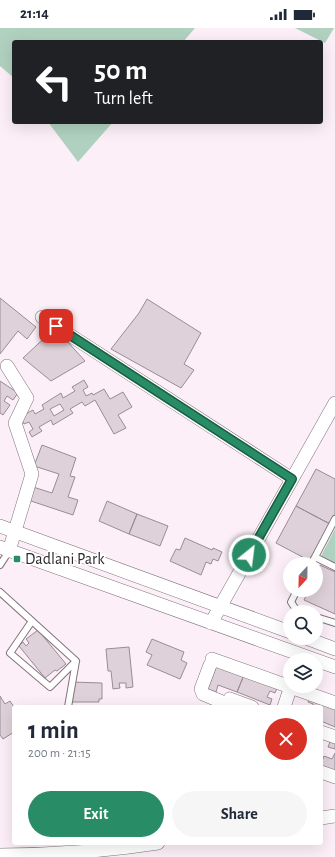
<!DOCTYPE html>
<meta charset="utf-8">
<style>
body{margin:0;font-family:"Alegreya Sans",sans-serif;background:#f6f6f7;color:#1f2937;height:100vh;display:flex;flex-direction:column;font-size:15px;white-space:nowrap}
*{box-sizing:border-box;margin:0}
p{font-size:13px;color:#747a83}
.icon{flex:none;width:22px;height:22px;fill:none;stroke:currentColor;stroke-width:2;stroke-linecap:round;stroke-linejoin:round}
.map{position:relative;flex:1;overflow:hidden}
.sheet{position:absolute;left:12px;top:677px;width:311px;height:140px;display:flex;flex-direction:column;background:#fff;border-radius:4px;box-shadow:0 4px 16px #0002}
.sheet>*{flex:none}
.top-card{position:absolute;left:12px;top:12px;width:311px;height:84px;border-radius:4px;box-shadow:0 4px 16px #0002;background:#202124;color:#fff;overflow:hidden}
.needle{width:26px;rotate:202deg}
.controls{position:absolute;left:283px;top:529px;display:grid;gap:8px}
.controls a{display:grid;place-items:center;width:40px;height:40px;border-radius:50%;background:#fff;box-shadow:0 4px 16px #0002;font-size:20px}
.pin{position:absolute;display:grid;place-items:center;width:34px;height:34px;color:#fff;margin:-17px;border-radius:8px;box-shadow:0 2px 6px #0006}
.me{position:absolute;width:44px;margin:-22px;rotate:29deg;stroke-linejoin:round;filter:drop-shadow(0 0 3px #0008)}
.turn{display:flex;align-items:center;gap:14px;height:84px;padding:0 16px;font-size:18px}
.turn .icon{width:52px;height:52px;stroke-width:2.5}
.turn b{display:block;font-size:28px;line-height:34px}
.round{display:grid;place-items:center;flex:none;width:42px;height:42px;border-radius:21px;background:#f6f6f7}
.overview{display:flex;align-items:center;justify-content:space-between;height:68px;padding:0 16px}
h1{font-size:24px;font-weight:600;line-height:30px}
.action{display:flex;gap:8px;margin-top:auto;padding:8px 16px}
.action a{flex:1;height:46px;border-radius:24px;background:#288c66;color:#fff;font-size:16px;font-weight:600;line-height:46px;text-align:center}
.action a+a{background:#f6f6f7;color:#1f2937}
.status{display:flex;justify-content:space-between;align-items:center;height:28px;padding:0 20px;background:#fff;direction:ltr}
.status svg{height:11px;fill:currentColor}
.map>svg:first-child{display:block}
.green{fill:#b0d1c0}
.building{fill:#dfd1d9;stroke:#998d94;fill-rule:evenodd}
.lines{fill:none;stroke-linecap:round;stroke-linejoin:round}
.lane-casing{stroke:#81757c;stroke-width:8}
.street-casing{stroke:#81757c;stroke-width:14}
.lane{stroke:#fff;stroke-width:6}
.street{stroke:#fff;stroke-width:13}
.route-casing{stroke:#1a5b42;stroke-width:10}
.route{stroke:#288c66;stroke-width:7}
.poi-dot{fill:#288c66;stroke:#fff;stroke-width:1.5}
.labels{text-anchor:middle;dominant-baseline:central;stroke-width:3.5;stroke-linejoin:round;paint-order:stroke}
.poi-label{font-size:16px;fill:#2e292c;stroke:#fff;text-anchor:start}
</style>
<div class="status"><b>21:14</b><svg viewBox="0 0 49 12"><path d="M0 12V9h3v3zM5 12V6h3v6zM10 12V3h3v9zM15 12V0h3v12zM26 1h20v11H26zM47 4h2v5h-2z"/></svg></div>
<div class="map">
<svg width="335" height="829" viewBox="0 0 335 829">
<rect width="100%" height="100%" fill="#fceff7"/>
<path class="green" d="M0,0H195L183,14H14V50L0,38Z
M295,0H334L325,15Z
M48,94H113L78,134Z
M335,501V535L321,528Z"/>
<path class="building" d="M0,270L36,299L27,311L18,303L0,326Z
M147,271L201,305L184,336L194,342L181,360L111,321L139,285Z
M55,300L85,333L51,353L23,330Z
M84,352L88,359L83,362L86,368L92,365L93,367L104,361L110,371L123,364L132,379L118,387L126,400L114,406L95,372L85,378L82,374L70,381L73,385L53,397L51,392L39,399L42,403L32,409L29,404L33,401L29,394L24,396L20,389L33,382L35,386L44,381L42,377L61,365L63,370L75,363L72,359ZM60,376L64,382L54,388L50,381Z
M0,353L18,365L13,372L7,368L4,373L10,377L3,387L0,385Z
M42,417L76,430L70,448L75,449L68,469L78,472L73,487L28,472L33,459L52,465L59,446L34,438Z
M316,441L335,451V487L330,496L296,478Z
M107,473L137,486L129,506L99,493Z
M296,478L330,496L310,533L276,515Z
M137,486L168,498L160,518L129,506Z
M185,510L212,522L213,520L222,524L218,533L213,531L211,536L206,534L201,547L170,533L176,521L180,522Z
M320,537L335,544V586L304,572L309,562H316V547Z
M38,602L66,636L57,643L55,642L45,650L19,618L23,614L26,618L29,615L26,611Z
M152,611L184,624L181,632L187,635L180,651L147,637L152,627L146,624Z
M129,619L133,659L126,660V655H119L120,660L113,661L111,643H108L106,621Z
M217,637L244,647L237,664L218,657L216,664L208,661Z
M244,647L277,660L275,665L270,663L267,669L272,671L270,677L237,664Z
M72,654L102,655V671H99V674H72Z
M0,668L5,676L10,673L14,679V704L3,711L0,707Z
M310,669L335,679V699L321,693V679H312L313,676L308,674Z
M321,706L335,711V721L328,719L330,714L323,711L321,716Z
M335,725V746L321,742V733H322L324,728L332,731Z"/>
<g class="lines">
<g class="lane-casing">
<path id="lane" d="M335,491L315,529L335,539
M311,536L315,529
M0,537L9,523
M297,562L291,574L297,583L301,584
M0,564L76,633L68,679
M316,589L335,595
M32,593L10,625L50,659L76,633"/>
</g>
<g class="street-casing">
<path id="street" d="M42,289L292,451
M7,338L27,370L15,395L32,446L9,523
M0,498L290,604
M0,519L335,639
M211,595L335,375
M306,610L335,621
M212,631L335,675
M210,637L201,661L203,666L227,676L230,671L252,679
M284,679L291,658
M321,704L335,709
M321,744L335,749
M321,790L335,788
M0,827C53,827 105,823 158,815"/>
</g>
<use href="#lane" class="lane"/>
<use href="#street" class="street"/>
</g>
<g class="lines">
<g class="route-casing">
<path id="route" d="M56,298L292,451L249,527"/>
</g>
<use href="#route" class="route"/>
</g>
<rect class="poi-dot" x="13" y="527" width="8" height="8" rx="2"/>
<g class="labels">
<g class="poi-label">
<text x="25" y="531">Dadlani Park</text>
</g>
</g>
</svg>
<div class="controls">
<a><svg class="needle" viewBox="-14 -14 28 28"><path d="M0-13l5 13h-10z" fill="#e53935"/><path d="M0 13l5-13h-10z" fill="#747a83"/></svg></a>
<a><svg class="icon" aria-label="search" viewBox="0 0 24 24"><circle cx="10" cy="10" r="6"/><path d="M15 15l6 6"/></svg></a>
<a><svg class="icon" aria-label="layers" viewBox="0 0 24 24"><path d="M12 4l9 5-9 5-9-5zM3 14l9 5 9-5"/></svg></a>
</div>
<div class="pin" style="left:56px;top:298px;background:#d93025"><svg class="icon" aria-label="arrive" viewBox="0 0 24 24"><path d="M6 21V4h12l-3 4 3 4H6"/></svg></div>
<svg class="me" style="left:249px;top:527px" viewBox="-20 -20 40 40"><circle r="17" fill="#288c66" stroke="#fff" stroke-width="3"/><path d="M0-11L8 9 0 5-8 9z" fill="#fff"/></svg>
<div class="top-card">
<div class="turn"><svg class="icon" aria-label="left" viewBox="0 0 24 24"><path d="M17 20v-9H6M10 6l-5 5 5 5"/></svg><div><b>50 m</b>Turn left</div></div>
</div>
<section class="sheet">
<div class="overview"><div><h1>1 min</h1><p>200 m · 21:15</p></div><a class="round" style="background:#d93025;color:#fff"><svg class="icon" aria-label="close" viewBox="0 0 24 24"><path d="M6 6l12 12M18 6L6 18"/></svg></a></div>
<div class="action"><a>Exit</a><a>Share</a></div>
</section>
</div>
